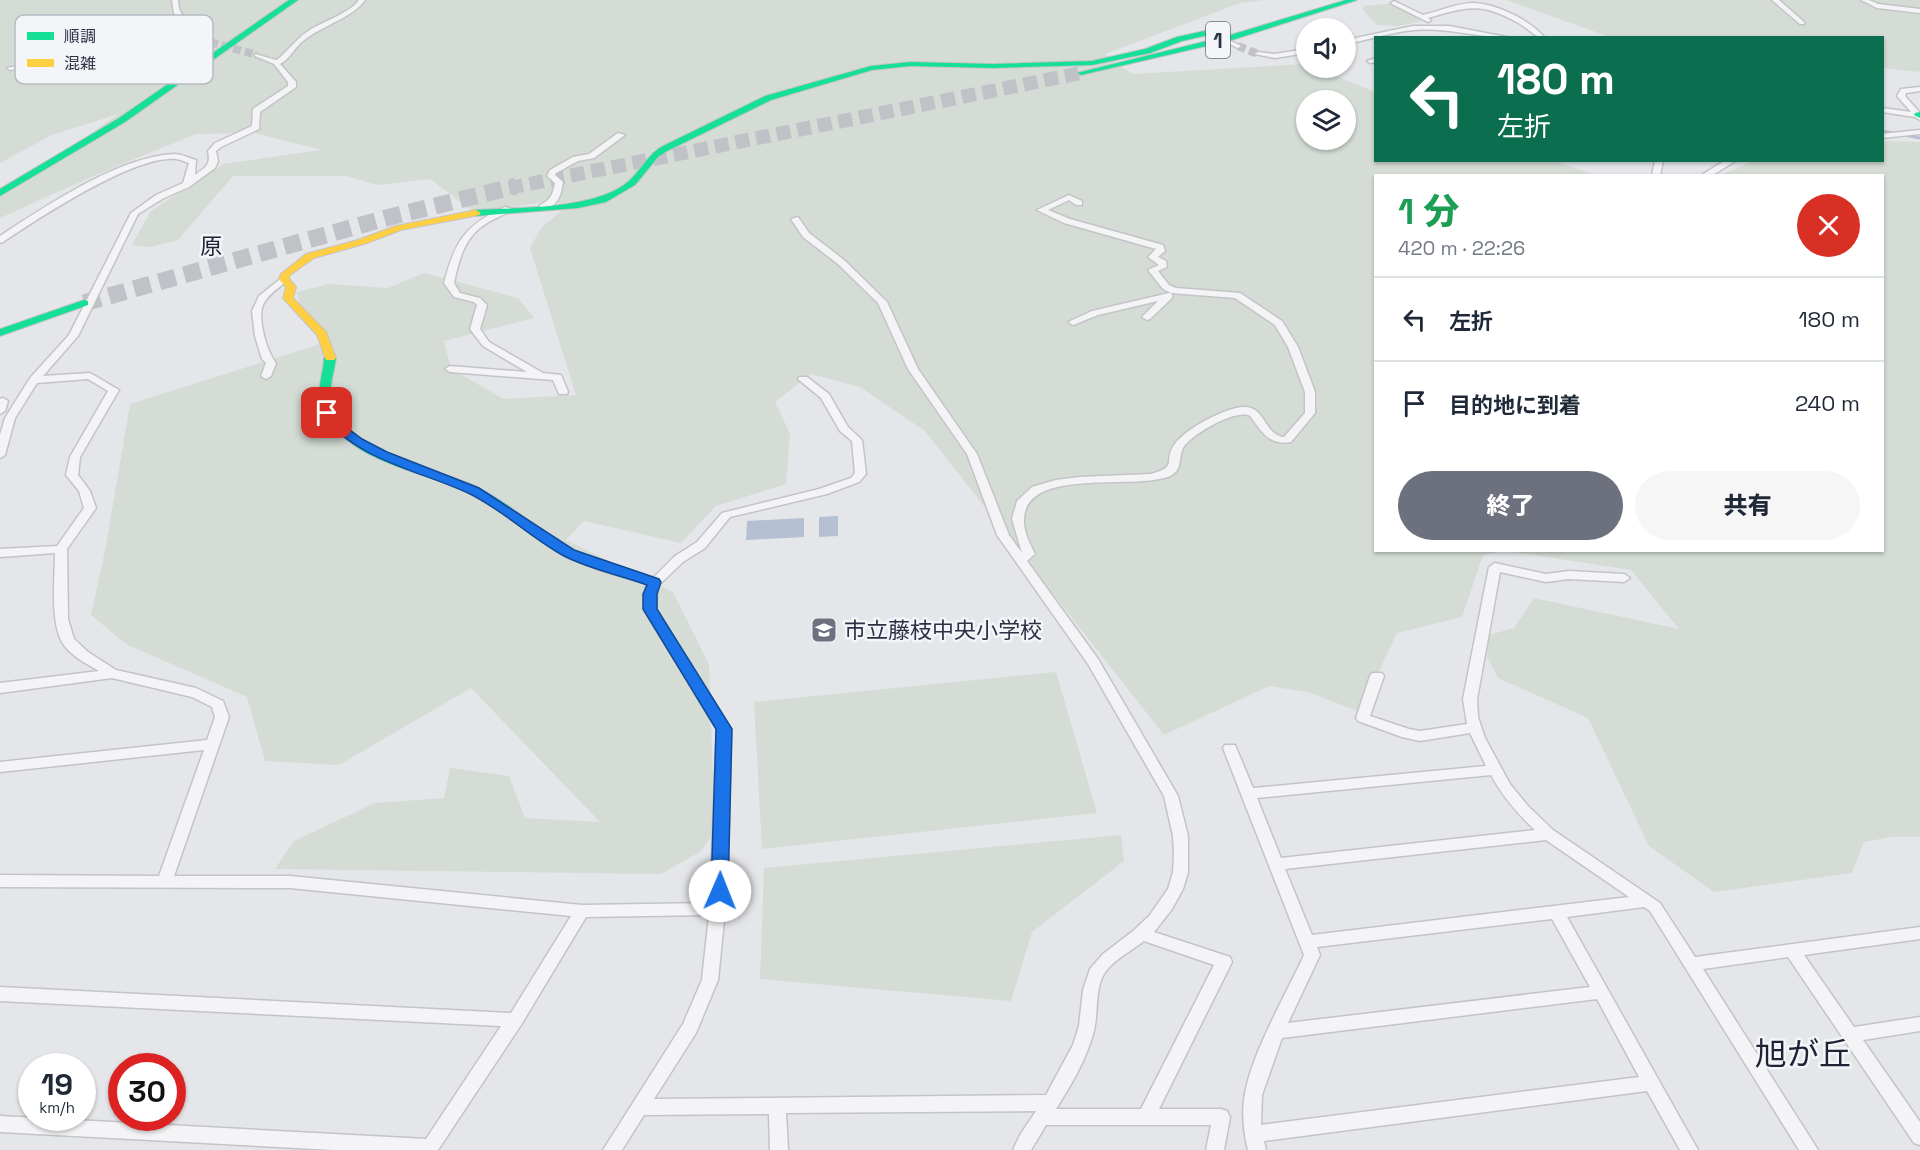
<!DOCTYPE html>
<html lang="ja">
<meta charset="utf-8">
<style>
body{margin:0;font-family:"Space Grotesk","Noto Sans JP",sans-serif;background:#f6f6f7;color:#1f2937;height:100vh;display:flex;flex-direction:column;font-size:22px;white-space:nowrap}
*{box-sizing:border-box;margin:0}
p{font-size:20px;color:#747a83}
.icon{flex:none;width:33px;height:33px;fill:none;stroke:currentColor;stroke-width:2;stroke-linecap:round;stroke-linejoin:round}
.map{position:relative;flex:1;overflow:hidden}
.side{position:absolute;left:1374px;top:174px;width:510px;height:378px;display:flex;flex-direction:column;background:#fff;border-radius:0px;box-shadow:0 2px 4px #0004}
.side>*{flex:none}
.hud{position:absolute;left:1374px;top:36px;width:510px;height:126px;border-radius:0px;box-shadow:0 2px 4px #0004;background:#0b6e4f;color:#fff;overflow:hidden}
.controls{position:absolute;left:1296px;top:18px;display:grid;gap:12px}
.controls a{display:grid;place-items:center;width:60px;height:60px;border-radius:50%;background:#fff;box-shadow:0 2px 4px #0004;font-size:30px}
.speed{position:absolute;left:18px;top:1053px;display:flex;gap:12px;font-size:30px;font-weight:700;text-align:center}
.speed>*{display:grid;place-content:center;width:78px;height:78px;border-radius:50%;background:#fff;box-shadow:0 2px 4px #0004;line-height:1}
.speed small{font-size:15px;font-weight:400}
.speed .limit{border:9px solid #d22;background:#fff;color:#111}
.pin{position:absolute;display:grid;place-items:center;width:51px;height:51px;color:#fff;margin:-26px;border-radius:12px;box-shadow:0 3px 9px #0006}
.me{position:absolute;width:66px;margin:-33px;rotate:1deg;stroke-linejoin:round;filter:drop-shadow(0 0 4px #0008)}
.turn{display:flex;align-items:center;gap:21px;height:126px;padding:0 24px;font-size:27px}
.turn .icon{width:78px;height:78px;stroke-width:2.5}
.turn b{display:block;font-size:42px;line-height:51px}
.round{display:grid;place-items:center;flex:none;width:63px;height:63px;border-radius:32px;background:#f6f6f7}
.summary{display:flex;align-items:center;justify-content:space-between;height:102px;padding:0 24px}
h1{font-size:36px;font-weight:800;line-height:45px;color:#1e9e55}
.button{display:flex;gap:12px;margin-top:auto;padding:12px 24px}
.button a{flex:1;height:69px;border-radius:36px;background:#6d707d;color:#fff;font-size:24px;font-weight:800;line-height:69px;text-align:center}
.button a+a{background:#f6f6f7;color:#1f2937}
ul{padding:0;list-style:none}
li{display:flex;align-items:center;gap:18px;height:84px;padding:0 24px;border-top:2px solid #e0e1e3}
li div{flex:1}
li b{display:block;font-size:22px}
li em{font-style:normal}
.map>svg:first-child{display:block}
.green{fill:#d4dcd5;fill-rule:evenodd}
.water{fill:#b5c0d3}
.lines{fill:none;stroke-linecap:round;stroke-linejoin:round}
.stream{stroke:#b5c0d3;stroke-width:3}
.street-tunnel{stroke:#c0c2c8;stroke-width:8;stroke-dasharray:8 4;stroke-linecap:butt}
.highway-tunnel-far1{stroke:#c0c2c8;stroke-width:14;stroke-dasharray:14 7;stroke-linecap:butt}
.highway-tunnel{stroke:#c0c2c8;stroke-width:17;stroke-dasharray:17 9;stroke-linecap:butt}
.street-casing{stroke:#c3c4c7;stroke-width:3}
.fast-casing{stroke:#c3c4c7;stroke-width:2}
.slow-casing{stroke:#c3c4c7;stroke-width:2}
.street{fill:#f4f4f6;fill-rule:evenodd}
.fast{fill:#16e098;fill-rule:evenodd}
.slow{fill:#ffcf43;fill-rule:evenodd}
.route{fill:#1a73e8;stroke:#114b97;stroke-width:1.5}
.labels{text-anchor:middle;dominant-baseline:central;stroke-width:5;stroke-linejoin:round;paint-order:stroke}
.shield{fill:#f3f5f8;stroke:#686c79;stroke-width:1.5}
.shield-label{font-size:21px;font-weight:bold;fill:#2c3143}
.far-quarter-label{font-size:22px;fill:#1e2234;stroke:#f3f5f8}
.poi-label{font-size:22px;fill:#2c3143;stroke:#f3f5f8;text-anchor:start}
.near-quarter-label{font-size:32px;fill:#1e2234;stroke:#f3f5f8}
.key{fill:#f3f5f8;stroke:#b7bac2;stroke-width:1.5}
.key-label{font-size:16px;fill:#2c3143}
</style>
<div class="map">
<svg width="1920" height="1150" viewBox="0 0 1920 1150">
<rect width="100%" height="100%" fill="#e5e6e9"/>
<path class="green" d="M0,0H1264L1240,3L1105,54L1132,74L1306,64V68H1317L1375,92L1376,160L1554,161L1595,175L1376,176V550H1882V176L1721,175L1753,161L1882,160L1883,141L1920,142V837H1891L1864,842L1852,873L1714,892L1649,846L1588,718L1498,678L1487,657L1489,635L1514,628L1534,598L1679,629L1631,570L1507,551L1483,555L1462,617L1397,633L1360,712L1308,692L1269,686L1164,735L925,431L860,387L811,374L775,402L790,434L786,484L716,506L681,543L584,521L566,540L673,592L709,665L715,832L700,852L661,874L275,869L294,841L375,803L444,798L450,768L509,776L525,818L600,822L471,688L339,765L265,761L247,697L126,644L91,615L106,546L130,404L327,342L299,303L297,292L329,284L388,288L424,273L518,298L534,318L444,341L451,369L504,399L576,395L530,248L541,228L567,206L550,201L476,213L430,179L377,185L346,176H233L178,240L150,247L132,245L151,211L223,164L321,150L255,133L196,134L98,174L0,218V198L118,114L52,135L0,163ZM1306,100H1346V140H1306Z
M1506,0H1920V72L1883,68L1882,38L1610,37Z
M1394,3C1407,6 1415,11 1422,21L1398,26L1377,25L1363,10L1364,6Z
M1056,672L1097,813L762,849L754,702Z
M1121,835L1124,861L1032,932L1011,1001L760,979L764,868Z"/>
<path class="water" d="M838,516V536L819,537V517Z
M804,518V537L746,540L747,521Z"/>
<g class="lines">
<path class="stream" d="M1882,131L1920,138"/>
<path class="street-tunnel" d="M210,42L257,55
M1238,46L1258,54"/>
<path class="highway-tunnel-far1" d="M509,188L1081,73"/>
<path class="highway-tunnel" d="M84,303L386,218L516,186"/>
<g class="street-casing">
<path id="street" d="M172,0H178C178,20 197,31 212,41V43H208L194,34L125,43L104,52L78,49L47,64L10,70L7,68L43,61L77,45L103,48L123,39L189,31L174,13Z
M359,0H365C354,17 321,26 303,41C295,47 289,60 280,64L296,82V87L260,112L259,129L221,147L216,151L218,161L215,168L189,187L162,199L138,214L78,336L43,376L90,373L119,390L80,457L78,475L90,491L96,508L67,549L68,619L74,639L88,652L116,670L196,688L223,701L229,717L174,876H290L582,905L710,903L717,729L644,610L646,585L675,556L697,542L722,513L819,489L851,478L855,473L852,441L840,431L821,398L798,379L799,377H807L829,394L848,427L862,440L866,474L859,482L827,494L730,517L705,548L683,562L658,586L656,610L731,729L727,891L718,980L696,1033L654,1099L1046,1095L1073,1045L1079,1026L1083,990L1090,969L1103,954L1133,931L1149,916L1168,889L1173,872L1174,854L1173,836L1164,796L1088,664L997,535L967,454L908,369L878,303L838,264L803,237L791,219L798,217L809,233L844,260L887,302L918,369L977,454L1009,535L1022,553L1012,519L1017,501L1032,487L1056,480L1080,477L1151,474C1179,466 1163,462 1174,445C1185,429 1227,406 1246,407C1265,408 1265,435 1284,437L1305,413V392L1288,347L1275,325L1235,298L1171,293L1163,289L1148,270L1159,265L1148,257L1156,249L1064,223L1037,210L1069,195L1082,201V205H1076L1069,200L1048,210L1070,219L1163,245L1165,251L1158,257L1166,261L1167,267L1158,271L1169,285L1176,288L1240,293L1282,321L1298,347L1315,392V413L1291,442C1268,446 1262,431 1250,416C1237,408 1190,435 1183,448C1178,458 1183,470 1170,476C1135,491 1026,466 1024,519C1023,531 1030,544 1035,554L1027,561L1098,659L1178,796L1188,836V872L1183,889L1172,909L1154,932L1230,957L1232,962L1159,1109H1221L1227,1111L1230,1117L1224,1150H1206L1211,1125H1046L1031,1150H1013L1020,1135L1036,1111L786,1113L788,1150H770L769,1114L644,1115L622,1150H603L683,1024L702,980L709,915L586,917L521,1025L438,1150H334L0,1132V1116L426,1139L501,1026L0,1001V987L511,1013L571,916L290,888L0,887V875L159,876L204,750L0,772V762L207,740L215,717L212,707L192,697L112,678L0,693V683L99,671C87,664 69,655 62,642C50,620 55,578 55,553L0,557V549L57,546L84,508L79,491L66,475L70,457L108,391L88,379L37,383L15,418L5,455L0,458V435L5,418L30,378L69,335L131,213L156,195L183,183L189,163C185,162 180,159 176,159C134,155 39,218 3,242L0,243V236C46,206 118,157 174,154C181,154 189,158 196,160L195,175C206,167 211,165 208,151L215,143L252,126L253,109L288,86V82L274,64L255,56V54L276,60C282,58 297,38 307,32C322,21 348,15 359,0ZM1144,941L1214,965L1141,1109H1056C1071,1085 1086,1060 1093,1034C1099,1015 1094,991 1104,974C1113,960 1131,951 1144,941Z
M1772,0H1779L1804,22V24H1800Z
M1861,0H1869L1878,4L1920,9V13L1877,8Z
M1394,1L1423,15C1440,11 1457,3 1474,3C1497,4 1530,20 1545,38C1535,38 1529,29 1520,24C1482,2 1469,6 1428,18L1431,20L1428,22L1392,4L1391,3Z
M1413,26H1449L1512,38C1479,38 1447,27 1414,30C1391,32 1368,40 1346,44V40Z
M184,38L189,39L173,47L174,58L204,64V66L169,61L167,46Z
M1227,41H1231L1241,46L1238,48L1227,43Z
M1306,49V53L1275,58L1255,54L1258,52L1275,54Z
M1376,58V62L1370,63L1367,61Z
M1920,87V91L1906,93L1905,96L1920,113V120L1915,117L1882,112V108L1911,112L1897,96L1901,89Z
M1920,130V134L1882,138V134Z
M618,133L625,135L594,158L578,161L556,173L555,175L563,182C561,196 557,209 540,209V205C551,200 553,194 555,183L547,176L550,170L573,157L589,154Z
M1655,160H1663L1660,176H1652Z
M1726,160H1737L1711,176H1700Z
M505,207L512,209C505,215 495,218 487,223C465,236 459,259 454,283L460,293L480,298L487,305L480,329L489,342L543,373L561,375L568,392L567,394H559L553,380L450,372L445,369L450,366L527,372L483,346L470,329L477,305L474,302L454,297L444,283C455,241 465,225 505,207Z
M284,276L289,279C281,287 269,293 264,303C256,316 267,352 276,363L271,376L266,379L261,376L266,363L262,359L255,336L252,311L259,296Z
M1169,293L1172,294V298L1150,319L1147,320L1142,317L1158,301L1098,315L1073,325L1068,322L1092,311Z
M3,398L8,401L5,411L0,414V399Z
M1495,563L1546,574L1569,571L1624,574L1630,578L1624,582L1569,579L1546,582L1500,572L1477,699L1478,717L1485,738L1510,784L1528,806L1553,830L1660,903L1695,957L1920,927V939L1804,955L1854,1027L1920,1017V1031L1863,1040L1920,1122V1145L1914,1143L1788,957L1703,969L1818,1150H1799L1650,911L1644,907L1567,917L1698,1150H1680L1647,1091L1264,1141L1266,1150H1248C1244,1134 1242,1116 1244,1100C1249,1057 1286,995 1304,955L1223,748L1225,745H1235L1253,788L1486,766L1470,733L1420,741L1402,737L1358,721L1356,718L1370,676L1372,673H1382L1384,676L1370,716L1409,729L1420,731L1467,724L1463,699L1489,567ZM1491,775C1503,797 1517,813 1535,830L1281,858L1257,798ZM1546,840L1629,897L1312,935L1285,869ZM1552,919L1590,987L1288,1023L1320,955L1317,947ZM1597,999L1639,1077L1261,1125L1262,1095L1282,1038Z"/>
</g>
<g class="fast-casing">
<path id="fast" d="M289,0H298L125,122L0,196V189L119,118Z
M1346,0H1357L1232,40L1081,75L1077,73L1227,36Z
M1223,27L1227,29L1226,31L1182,41L1150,53L1092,65L993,68L910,66L872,70L771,100L667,151L658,157L635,185L606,202L578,208L476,216L471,213L476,210C519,207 596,210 629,181C641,170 647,156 661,147L765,96L871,66L910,62L993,64L1092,61L1145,49L1177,37Z
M1920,112V118L1914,115L1915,113Z
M84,300L88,301V305L0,336V329Z
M330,355L336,358C334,376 324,399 337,415C370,459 430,465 477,487C511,504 539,531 573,549C600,564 630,570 659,579L661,582L659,585L654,586C619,577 583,567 552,548C523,530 498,507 468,492C420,470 356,464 325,416C313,398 323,377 324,358Z"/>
</g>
<g class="slow-casing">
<path id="slow" d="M476,210L481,213L479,215L401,230L364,244L314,258L290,275L289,279L296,287L293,298L326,332L336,358L334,360H326L317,335L283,298L286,287L279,279L281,274L306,254L358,240L396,226Z"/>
</g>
<use href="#street" class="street"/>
<use href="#fast" class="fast"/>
<use href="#slow" class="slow"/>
</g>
<path class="route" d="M327,409L331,410L343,425L362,439L387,452L479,488L574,550L659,579L661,582L657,594V609L732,729L728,891L726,895L720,897L713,895L711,891L716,729L643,609V594L647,585C620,575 589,569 564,556C531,538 502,509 468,493C418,470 355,460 321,413Z"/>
<defs>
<g id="school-square" transform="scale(1.35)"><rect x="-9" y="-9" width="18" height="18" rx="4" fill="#6d707d" stroke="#f3f5f8"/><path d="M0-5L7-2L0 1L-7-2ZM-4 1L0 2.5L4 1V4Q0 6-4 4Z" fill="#fff"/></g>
</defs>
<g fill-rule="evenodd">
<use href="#school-square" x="824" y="630"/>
</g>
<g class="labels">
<rect class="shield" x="1206" y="22" width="24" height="36" rx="4.5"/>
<g class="shield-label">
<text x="1218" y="40">1</text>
</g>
<g class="far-quarter-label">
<text x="211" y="246">原</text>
</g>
<g class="poi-label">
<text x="844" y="630">市立藤枝中央小学校</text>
</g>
<g class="near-quarter-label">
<text x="1803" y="1054">旭が丘</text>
</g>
</g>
<rect x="15" y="15" width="198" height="69" rx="9" class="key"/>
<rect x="27" y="32" width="27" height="8" fill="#16e098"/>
<rect x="27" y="59" width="27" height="8" fill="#ffcf43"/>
<g class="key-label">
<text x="64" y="42">順調</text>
<text x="64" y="69">混雑</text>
</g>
</svg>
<div class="controls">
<a><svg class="icon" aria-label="sound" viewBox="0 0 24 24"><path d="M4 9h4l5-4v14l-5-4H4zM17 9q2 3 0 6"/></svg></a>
<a><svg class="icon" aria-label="layers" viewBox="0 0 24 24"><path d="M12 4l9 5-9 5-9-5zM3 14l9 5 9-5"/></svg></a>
</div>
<div class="speed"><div>19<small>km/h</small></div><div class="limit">30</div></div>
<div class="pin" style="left:327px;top:413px;background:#d93025"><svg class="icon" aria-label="arrive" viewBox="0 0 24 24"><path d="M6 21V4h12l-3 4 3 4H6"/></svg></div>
<svg class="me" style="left:720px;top:891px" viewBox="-20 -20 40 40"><circle r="19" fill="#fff"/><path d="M0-13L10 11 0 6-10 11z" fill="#1a73e8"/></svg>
<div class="hud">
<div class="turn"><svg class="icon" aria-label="left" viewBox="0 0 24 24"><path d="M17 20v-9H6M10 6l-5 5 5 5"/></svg><div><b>180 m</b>左折</div></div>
</div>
<section class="side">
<div class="summary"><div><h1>1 分</h1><p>420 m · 22:26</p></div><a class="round" style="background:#d93025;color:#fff"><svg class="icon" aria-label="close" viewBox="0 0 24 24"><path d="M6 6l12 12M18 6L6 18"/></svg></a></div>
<ul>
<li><svg class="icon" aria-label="left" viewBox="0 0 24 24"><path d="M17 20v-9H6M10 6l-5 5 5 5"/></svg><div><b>左折</b></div><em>180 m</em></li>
<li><svg class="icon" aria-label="arrive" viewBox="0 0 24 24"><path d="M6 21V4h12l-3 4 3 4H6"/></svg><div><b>目的地に到着</b></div><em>240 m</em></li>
</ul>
<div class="button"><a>終了</a><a>共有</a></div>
</section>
</div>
